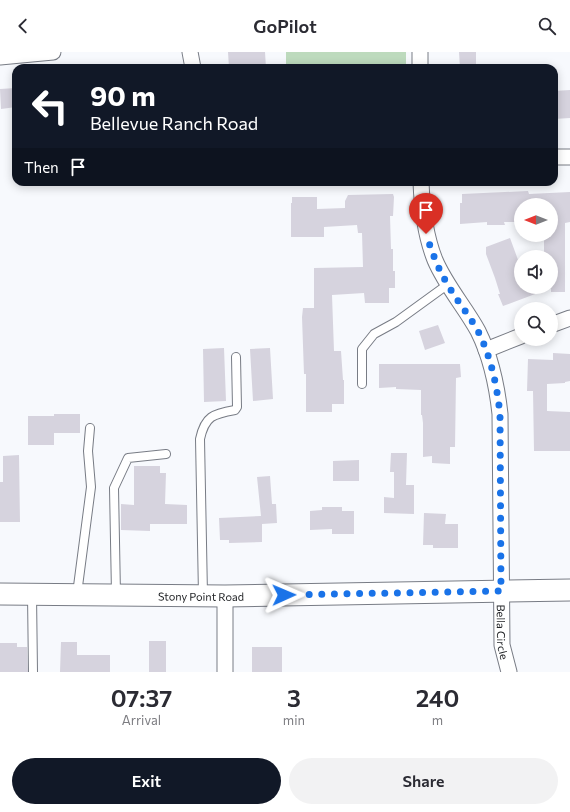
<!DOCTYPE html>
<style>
body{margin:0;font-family:Commissioner,sans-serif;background:#f2f2f3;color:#2b2b33;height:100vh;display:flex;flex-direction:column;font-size:15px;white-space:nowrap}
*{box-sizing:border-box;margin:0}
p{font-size:13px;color:#7c7c81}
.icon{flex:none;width:22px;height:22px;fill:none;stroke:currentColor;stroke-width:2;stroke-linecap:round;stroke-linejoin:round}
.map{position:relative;height:620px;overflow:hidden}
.sheet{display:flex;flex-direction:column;background:#fff;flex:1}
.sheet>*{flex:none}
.hud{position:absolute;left:12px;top:12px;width:546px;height:122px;border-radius:12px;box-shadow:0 2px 10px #0003;background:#111827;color:#fff;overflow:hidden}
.needle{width:26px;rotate:270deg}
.tools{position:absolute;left:514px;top:146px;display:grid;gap:8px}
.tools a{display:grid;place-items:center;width:44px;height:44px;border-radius:50%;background:#fff;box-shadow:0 2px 10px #0003;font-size:20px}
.pin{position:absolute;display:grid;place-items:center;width:34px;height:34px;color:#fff;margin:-41px -17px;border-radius:50% 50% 50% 0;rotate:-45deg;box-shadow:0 0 4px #0007}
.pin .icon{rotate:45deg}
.me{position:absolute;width:44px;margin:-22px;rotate:89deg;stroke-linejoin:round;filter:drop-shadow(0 0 3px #0008)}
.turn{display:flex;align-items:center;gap:14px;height:84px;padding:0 12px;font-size:18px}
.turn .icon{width:52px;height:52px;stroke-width:2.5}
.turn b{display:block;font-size:28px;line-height:34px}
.then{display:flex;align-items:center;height:38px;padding:0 12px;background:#0003;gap:8px;font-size:15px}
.eta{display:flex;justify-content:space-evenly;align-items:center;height:68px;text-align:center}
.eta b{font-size:24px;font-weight:600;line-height:28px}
.cta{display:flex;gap:8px;margin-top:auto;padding:8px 12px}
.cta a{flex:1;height:46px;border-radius:24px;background:#111827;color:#fff;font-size:16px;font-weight:600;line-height:46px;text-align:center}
.cta a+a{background:#f2f2f3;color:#2b2b33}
header{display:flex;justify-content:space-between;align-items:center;height:52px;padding:0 12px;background:#fff;font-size:18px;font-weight:600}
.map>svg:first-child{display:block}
.green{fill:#bddabd}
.building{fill:#d6d3de}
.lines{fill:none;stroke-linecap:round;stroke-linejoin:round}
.lane-casing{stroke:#787c85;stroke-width:10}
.street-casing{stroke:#787c85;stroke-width:17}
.secondary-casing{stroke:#787c85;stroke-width:23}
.lane{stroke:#fff;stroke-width:8}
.street{stroke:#fff;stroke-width:15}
.secondary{stroke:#fff;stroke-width:21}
.route{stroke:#1a73e8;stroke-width:7;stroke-dasharray:0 12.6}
.labels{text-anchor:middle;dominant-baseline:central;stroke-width:3;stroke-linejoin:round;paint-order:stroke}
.street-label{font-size:11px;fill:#212326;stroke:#fff}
</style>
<header><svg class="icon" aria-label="back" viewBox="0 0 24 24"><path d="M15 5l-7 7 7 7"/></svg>GoPilot<svg class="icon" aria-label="search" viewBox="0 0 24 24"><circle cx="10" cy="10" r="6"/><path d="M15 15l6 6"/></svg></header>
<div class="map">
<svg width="570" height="620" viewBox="0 0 570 620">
<rect width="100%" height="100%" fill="#f7f9fd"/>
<path class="green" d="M286,0H406V16H286Z"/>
<path class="building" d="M228,0H265L266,16H229Z
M459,0H476V16H460Z
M16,36V55L1,57L0,37Z
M570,38V66L554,67V39Z
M528,139L529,142L570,140V170L565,171V240H551V205H544V185H551V153H521V170H504L505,173H487V170L460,172V151H462V142Z
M393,142L394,145L393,164H390L391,197H393V219H395V236H389V251H365L364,241L332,243L334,299H341L343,328H344V352H332V360H306V322H304L302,265L303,256H314V216L363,215L362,181H358L357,173L324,175V185H291V151H292V145H317V157L345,156V149L348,143Z
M510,186L521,216V235H550L551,236L503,254L498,242H500L495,226L486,202V195Z
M438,273L445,291L425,298L419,279Z
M224,296L226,349L204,350L203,297Z
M270,296L273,347L253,349L250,297Z
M553,301L570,302V329L565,330V331L547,332V359L570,360V399H534L533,339H527L528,307L553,308Z
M379,312H460L461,325L456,326L455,395H450V412L432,411V404L423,405V371L422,363H421V338L396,337V335L379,336Z
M54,362H80V381H54V393H28V364H54Z
M391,401H407L406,433H414V462L384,461V445L394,446V420H390Z
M19,403L20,470H0V430H3V404Z
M359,408V429H333V409Z
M134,414H160V421H166L165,452L187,453V472H150V479L121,478V452L134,453Z
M270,424L272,452H276L277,471L262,472V490L229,491V488H220L219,466L261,464L257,425Z
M322,455H342V459H354V482H332V477L310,478V459L322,458Z
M424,461L446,462L445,472H458V496H433V493H423Z
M149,589H166V620H149Z
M61,590H77V603H110V620H60Z
M0,591H17V595H27L28,620H0Z
M252,595H282V620H252Z"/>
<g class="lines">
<g class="lane-casing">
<path id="lane" d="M362,332V297L374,282L396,270L447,233
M77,542L91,435L88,399L90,376
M116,542L114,436L128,406L166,402
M32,543L33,620
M203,543L200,387C205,364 213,362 235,358L237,355L236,305"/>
</g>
<g class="street-casing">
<g id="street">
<path d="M190,0L193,16"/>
<path d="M420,0V16"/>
<path d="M0,5L53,0"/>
<path d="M554,105H570"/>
<path id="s1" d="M421,130C422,157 425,183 435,208C446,234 465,255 478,279C491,305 497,334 500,362L502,593L509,620"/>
<path d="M551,273L570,266"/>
<path d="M486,298L521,284"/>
<path d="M225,544V620"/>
</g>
</g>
<g class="secondary-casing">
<g id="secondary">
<path id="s2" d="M0,542L225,544L570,538"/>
</g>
</g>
<use href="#lane" class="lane"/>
<use href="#street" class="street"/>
<use href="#secondary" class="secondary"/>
</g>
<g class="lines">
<path class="route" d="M284,543L501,539L500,362C497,334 491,305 478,279C469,263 457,249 448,233C438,217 432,200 426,182"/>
</g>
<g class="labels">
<g class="street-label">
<text stroke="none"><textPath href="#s2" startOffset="201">Stony Point Road</textPath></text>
<text stroke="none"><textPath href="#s1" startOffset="467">Bella Circle</textPath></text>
</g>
</g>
</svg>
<div class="tools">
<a><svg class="needle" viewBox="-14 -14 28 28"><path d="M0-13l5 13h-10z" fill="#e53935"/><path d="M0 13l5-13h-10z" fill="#7c7c81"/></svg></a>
<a><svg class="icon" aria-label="sound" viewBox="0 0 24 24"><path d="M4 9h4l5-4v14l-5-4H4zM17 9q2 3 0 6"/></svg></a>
<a><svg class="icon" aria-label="search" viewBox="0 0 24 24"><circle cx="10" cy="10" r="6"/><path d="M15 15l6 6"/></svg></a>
</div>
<div class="pin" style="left:426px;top:182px;background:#d93025"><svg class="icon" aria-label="arrive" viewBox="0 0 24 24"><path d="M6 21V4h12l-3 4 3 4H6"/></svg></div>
<svg class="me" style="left:284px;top:543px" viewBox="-20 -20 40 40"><path d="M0-17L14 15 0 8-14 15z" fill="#1a73e8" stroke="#fff" stroke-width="4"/></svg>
<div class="hud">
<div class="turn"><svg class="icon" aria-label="left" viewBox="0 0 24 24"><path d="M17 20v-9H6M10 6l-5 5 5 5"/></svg><div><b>90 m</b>Bellevue Ranch Road</div></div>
<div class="then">Then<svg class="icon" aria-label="arrive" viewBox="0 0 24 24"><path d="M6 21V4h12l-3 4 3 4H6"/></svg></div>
</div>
</div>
<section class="sheet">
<div class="eta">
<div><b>07:37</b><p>Arrival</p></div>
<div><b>3</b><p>min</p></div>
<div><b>240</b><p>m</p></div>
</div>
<div class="cta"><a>Exit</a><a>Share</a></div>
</section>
